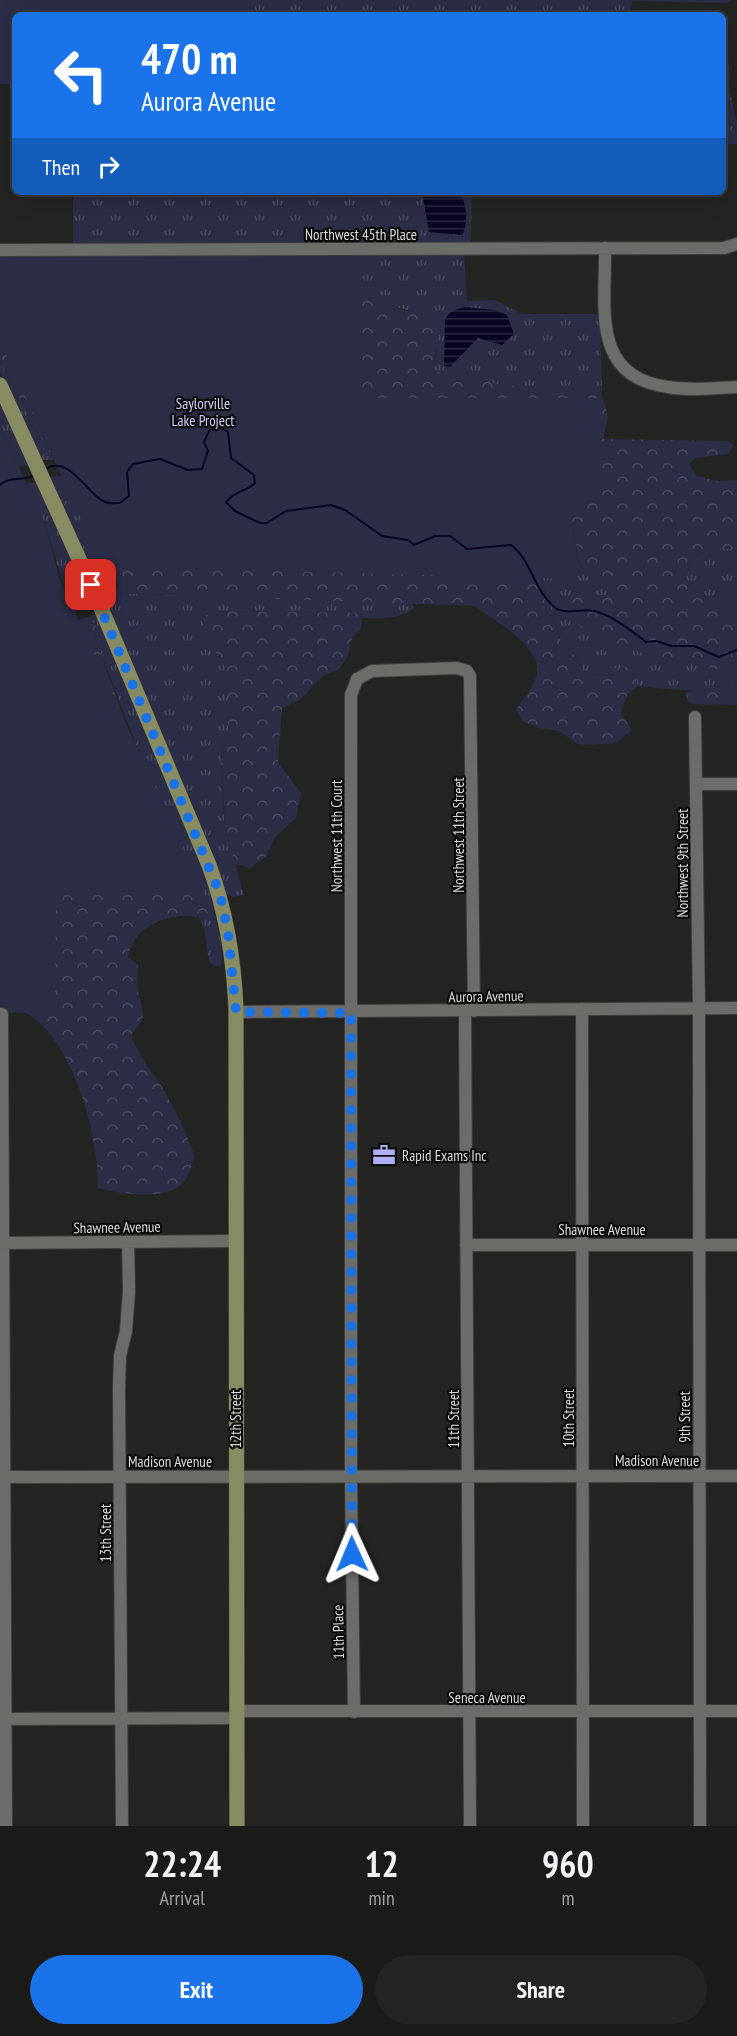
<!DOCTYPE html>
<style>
body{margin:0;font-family:"PT Sans Narrow",sans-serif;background:#242423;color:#f1f3f6;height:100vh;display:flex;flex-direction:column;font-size:22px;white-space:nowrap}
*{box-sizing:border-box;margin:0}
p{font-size:20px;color:#a0a1a2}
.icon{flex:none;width:33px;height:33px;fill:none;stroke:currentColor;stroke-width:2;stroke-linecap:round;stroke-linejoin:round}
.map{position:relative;height:1826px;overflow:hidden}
.sheet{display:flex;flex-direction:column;background:#1b1b1a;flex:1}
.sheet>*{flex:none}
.banner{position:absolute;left:12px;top:12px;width:714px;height:183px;border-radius:9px;box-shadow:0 6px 24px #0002,0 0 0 2px #393939;background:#1a73e8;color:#fff;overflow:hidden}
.pin{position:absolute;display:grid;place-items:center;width:51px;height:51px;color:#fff;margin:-26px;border-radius:12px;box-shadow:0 3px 9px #0006}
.me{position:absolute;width:66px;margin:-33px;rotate:359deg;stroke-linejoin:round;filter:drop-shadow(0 0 4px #0008)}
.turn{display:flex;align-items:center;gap:21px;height:126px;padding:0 30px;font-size:27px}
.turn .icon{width:78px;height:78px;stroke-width:2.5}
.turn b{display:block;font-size:42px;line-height:51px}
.then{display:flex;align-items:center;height:57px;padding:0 30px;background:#0003;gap:12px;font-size:22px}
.eta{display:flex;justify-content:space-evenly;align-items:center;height:102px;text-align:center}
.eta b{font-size:36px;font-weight:700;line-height:42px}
.primary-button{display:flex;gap:12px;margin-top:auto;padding:12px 30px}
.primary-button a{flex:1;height:69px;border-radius:36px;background:#1a73e8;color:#fff;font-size:24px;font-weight:700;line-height:69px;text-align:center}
.primary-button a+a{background:#242423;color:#f1f3f6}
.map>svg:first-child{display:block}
.grass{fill:url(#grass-tufts)}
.forest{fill:url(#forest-crowns)}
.park{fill:#2c2d46}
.water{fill:url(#water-rules)}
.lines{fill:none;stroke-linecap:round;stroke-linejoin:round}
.stream{stroke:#090524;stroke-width:2}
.minor-casing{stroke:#3e3e3c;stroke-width:14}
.major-casing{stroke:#3e3e3c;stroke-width:16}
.minor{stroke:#6c6c69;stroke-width:12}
.major{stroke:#898c62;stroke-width:15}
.route{stroke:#1a73e8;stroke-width:10;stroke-dasharray:0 18}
.labels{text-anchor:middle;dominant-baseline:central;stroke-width:4.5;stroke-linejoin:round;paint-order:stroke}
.street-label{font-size:15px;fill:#dbdbd9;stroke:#0d0d0c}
.park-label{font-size:15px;fill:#ced0f9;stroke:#0d0d0c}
.poi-label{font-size:15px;fill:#dbdbd9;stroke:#0d0d0c;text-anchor:start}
</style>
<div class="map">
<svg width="737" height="1826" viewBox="0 0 737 1826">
<defs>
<pattern id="grass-tufts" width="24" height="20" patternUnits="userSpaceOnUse" patternTransform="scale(1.5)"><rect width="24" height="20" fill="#2c2d46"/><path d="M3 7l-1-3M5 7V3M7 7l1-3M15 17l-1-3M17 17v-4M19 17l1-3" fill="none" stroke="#4a4b60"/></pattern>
<pattern id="forest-crowns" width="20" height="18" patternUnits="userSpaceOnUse" patternTransform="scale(1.5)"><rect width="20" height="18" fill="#2c2d46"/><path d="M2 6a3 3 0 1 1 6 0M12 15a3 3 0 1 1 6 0" fill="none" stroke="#4a4b60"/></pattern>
<pattern id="water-rules" width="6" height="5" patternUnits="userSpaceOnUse" patternTransform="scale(1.5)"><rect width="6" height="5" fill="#090524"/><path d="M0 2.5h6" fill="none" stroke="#2c2943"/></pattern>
</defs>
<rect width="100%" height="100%" fill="#242422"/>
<path class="grass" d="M232,0H732L728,3L632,1L630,15H232Z
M723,34H727L730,92L737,122V144H723Z
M73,192H472L471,243L73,246Z
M464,251L467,301L495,300L522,314H600L602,395L497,384L436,371L433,366L437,351L408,310L371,302L355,292L351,269L354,253Z
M0,361L32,423L54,460H40L0,372Z
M0,400L30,465L19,467L0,425Z
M62,476L103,566L113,570L117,577H94L48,477Z
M38,482L88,596L64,597L65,590L45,524C39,510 24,500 21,484Z
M569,497L578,562L585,575L613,584L609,595L586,596L600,637C642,653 686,659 729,672L735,682C714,695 663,689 638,686L631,667H618L599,676L583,671L574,655L560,639L540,573Z
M710,549H737V604C709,603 701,600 684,577L690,560Z
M102,588H117L120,593L412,603L414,608C399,620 380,618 362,618L356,613L217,611L206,615L218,651L228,672V739L221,754L223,805L225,828L244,895L233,897L227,894L178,773L100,593Z
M97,614L206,875L223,952L221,966H215L209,962L204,928L200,918L203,919L94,635L96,625L87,617Z"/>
<path class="forest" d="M3,253H354L351,269L355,292C378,306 406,309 432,319L439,335L433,366L436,371L497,384L602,395L608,417L603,439L726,441L734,445L728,454L695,458L689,464L696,476L718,481L737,480V549H710L690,560L684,577C701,600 709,603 737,604V705L692,704L687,700L686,692C702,687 721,691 735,682L729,672C694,662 601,651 578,624C574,618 570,610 567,603L570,596L609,595L613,585L585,575L578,561L569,498L540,574L560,639L574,655L583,671L599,676L618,667H631L638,686L627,695L621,713L632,730L616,743L589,745L578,744L559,731L539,728L522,721L516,709C523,699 533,688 536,677C546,648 494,621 475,606L120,593C113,579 122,573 103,566L54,460L32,423L0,361V265Z
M217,611L356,613L362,618L361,629L352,638L348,656L339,669L323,676L301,699L282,708L278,762L301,793L296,818L276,836L266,857L250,868L235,864L225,828L221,754L228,739V672L203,631L206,615Z
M87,617L96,625L94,635L127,727L209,905L208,916C201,920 197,917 190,916C161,915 134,928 128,957L138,965C138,975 136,986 139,995C144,1017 147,1016 131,1035C138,1054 149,1068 160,1084C174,1107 186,1132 195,1157C192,1164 190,1173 186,1179C169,1203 122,1194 98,1188C99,1137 74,1042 28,1014C23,1011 15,1011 10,1011L0,627L70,624Z"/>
<path class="park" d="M0,0H232V15H15V84H0Z
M359,255V398H602V497H570L571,579L103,566L0,341V256Z
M0,425L45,524L60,580L202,889L56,887L55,1010L0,1014Z"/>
<path class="water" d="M422,192H467L465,194L445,193L443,195L461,196C467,205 468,225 462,235L429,232Z
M464,307L494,310L507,315L514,334L502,345L478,338L450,367L444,366L445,319L451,312Z"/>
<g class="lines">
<path class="stream" d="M45,469C70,454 87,495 105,502C110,504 115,503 120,503L129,496L127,472L133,464L160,459L188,470L202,469L208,451L204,442L209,431L220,427L228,432L231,458L254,475L255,483C245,493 237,489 226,502L235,511L260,523H267L286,511L331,505L345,510L382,536L408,540L414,545L435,536H450L467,549L511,545C532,561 533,588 553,606C564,616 580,608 594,611C614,616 630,630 646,642L656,641L672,646H694L719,657L737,650
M0,485C12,475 23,482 35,475"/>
<g class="minor-casing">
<path id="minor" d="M605,248C606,307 590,377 668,387C690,391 715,388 737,387
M0,250L724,248L737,244
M695,717L699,1008L700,1826
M697,784H737
M582,1009L583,1826
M236,1012L737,1008
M465,1012L470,1826
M2,1014L6,1826
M0,1243L235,1241
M466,1245H737
M0,1477L737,1476
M237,1711H737
M354,1712L351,1476V695L357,679L372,671L457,668L467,671L470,676L474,1011
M0,1719L237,1718
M122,1826L119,1389L120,1356L126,1331L129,1291L128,1242"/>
</g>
<g class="major-casing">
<path id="major" d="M0,385L99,603L209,865C226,911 234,960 236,1009L237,1826"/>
</g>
<use href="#minor" class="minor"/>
<use href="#major" class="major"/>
</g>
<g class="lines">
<path class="route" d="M91,585L220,894L228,933L236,1012L351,1013L352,1554"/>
</g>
<defs>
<g id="office-bare" transform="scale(1.8)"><path d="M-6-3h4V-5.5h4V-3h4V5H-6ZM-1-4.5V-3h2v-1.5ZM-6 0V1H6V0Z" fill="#adaffb" stroke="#0d0d0c" stroke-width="2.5" paint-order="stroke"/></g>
</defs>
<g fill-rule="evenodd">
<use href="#office-bare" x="384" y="1155"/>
</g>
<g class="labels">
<g class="street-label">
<text x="361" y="234">Northwest 45th Place</text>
<text transform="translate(458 835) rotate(-90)">Northwest 11th Street</text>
<text transform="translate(336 836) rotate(-90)">Northwest 11th Court</text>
<text transform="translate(682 863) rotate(-90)">Northwest 9th Street</text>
<text transform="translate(486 996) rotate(-1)">Aurora Avenue</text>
<text transform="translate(117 1227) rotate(-1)">Shawnee Avenue</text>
<text x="602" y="1229">Shawnee Avenue</text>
<text transform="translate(684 1417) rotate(-90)">9th Street</text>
<text transform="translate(568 1418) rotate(-90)">10th Street</text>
<text transform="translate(235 1419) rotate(-90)">12th Street</text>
<text transform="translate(453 1419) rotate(-90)">11th Street</text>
<text x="657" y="1460">Madison Avenue</text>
<text x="170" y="1461">Madison Avenue</text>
<text transform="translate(105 1533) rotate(-90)">13th Street</text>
<text transform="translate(338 1632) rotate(-91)">11th Place</text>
<text x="487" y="1697">Seneca Avenue</text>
</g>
<g class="park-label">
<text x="203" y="403">Saylorville<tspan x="203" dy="17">Lake Project</tspan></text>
</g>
<g class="poi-label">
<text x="402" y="1155">Rapid Exams Inc</text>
</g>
</g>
</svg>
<div class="pin" style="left:91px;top:585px;background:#d93025"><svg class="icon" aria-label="arrive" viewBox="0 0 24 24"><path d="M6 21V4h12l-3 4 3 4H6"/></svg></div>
<svg class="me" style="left:352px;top:1554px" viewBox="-20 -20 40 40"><path d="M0-17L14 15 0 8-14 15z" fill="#1a73e8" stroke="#fff" stroke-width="4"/></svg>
<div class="banner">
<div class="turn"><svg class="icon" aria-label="left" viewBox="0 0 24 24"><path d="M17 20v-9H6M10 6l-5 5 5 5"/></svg><div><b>470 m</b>Aurora Avenue</div></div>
<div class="then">Then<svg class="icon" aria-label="right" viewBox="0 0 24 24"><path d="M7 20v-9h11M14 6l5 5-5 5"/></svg></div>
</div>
</div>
<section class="sheet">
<div class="eta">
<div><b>22:24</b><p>Arrival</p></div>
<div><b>12</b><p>min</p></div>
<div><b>960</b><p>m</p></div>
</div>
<div class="primary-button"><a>Exit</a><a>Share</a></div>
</section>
